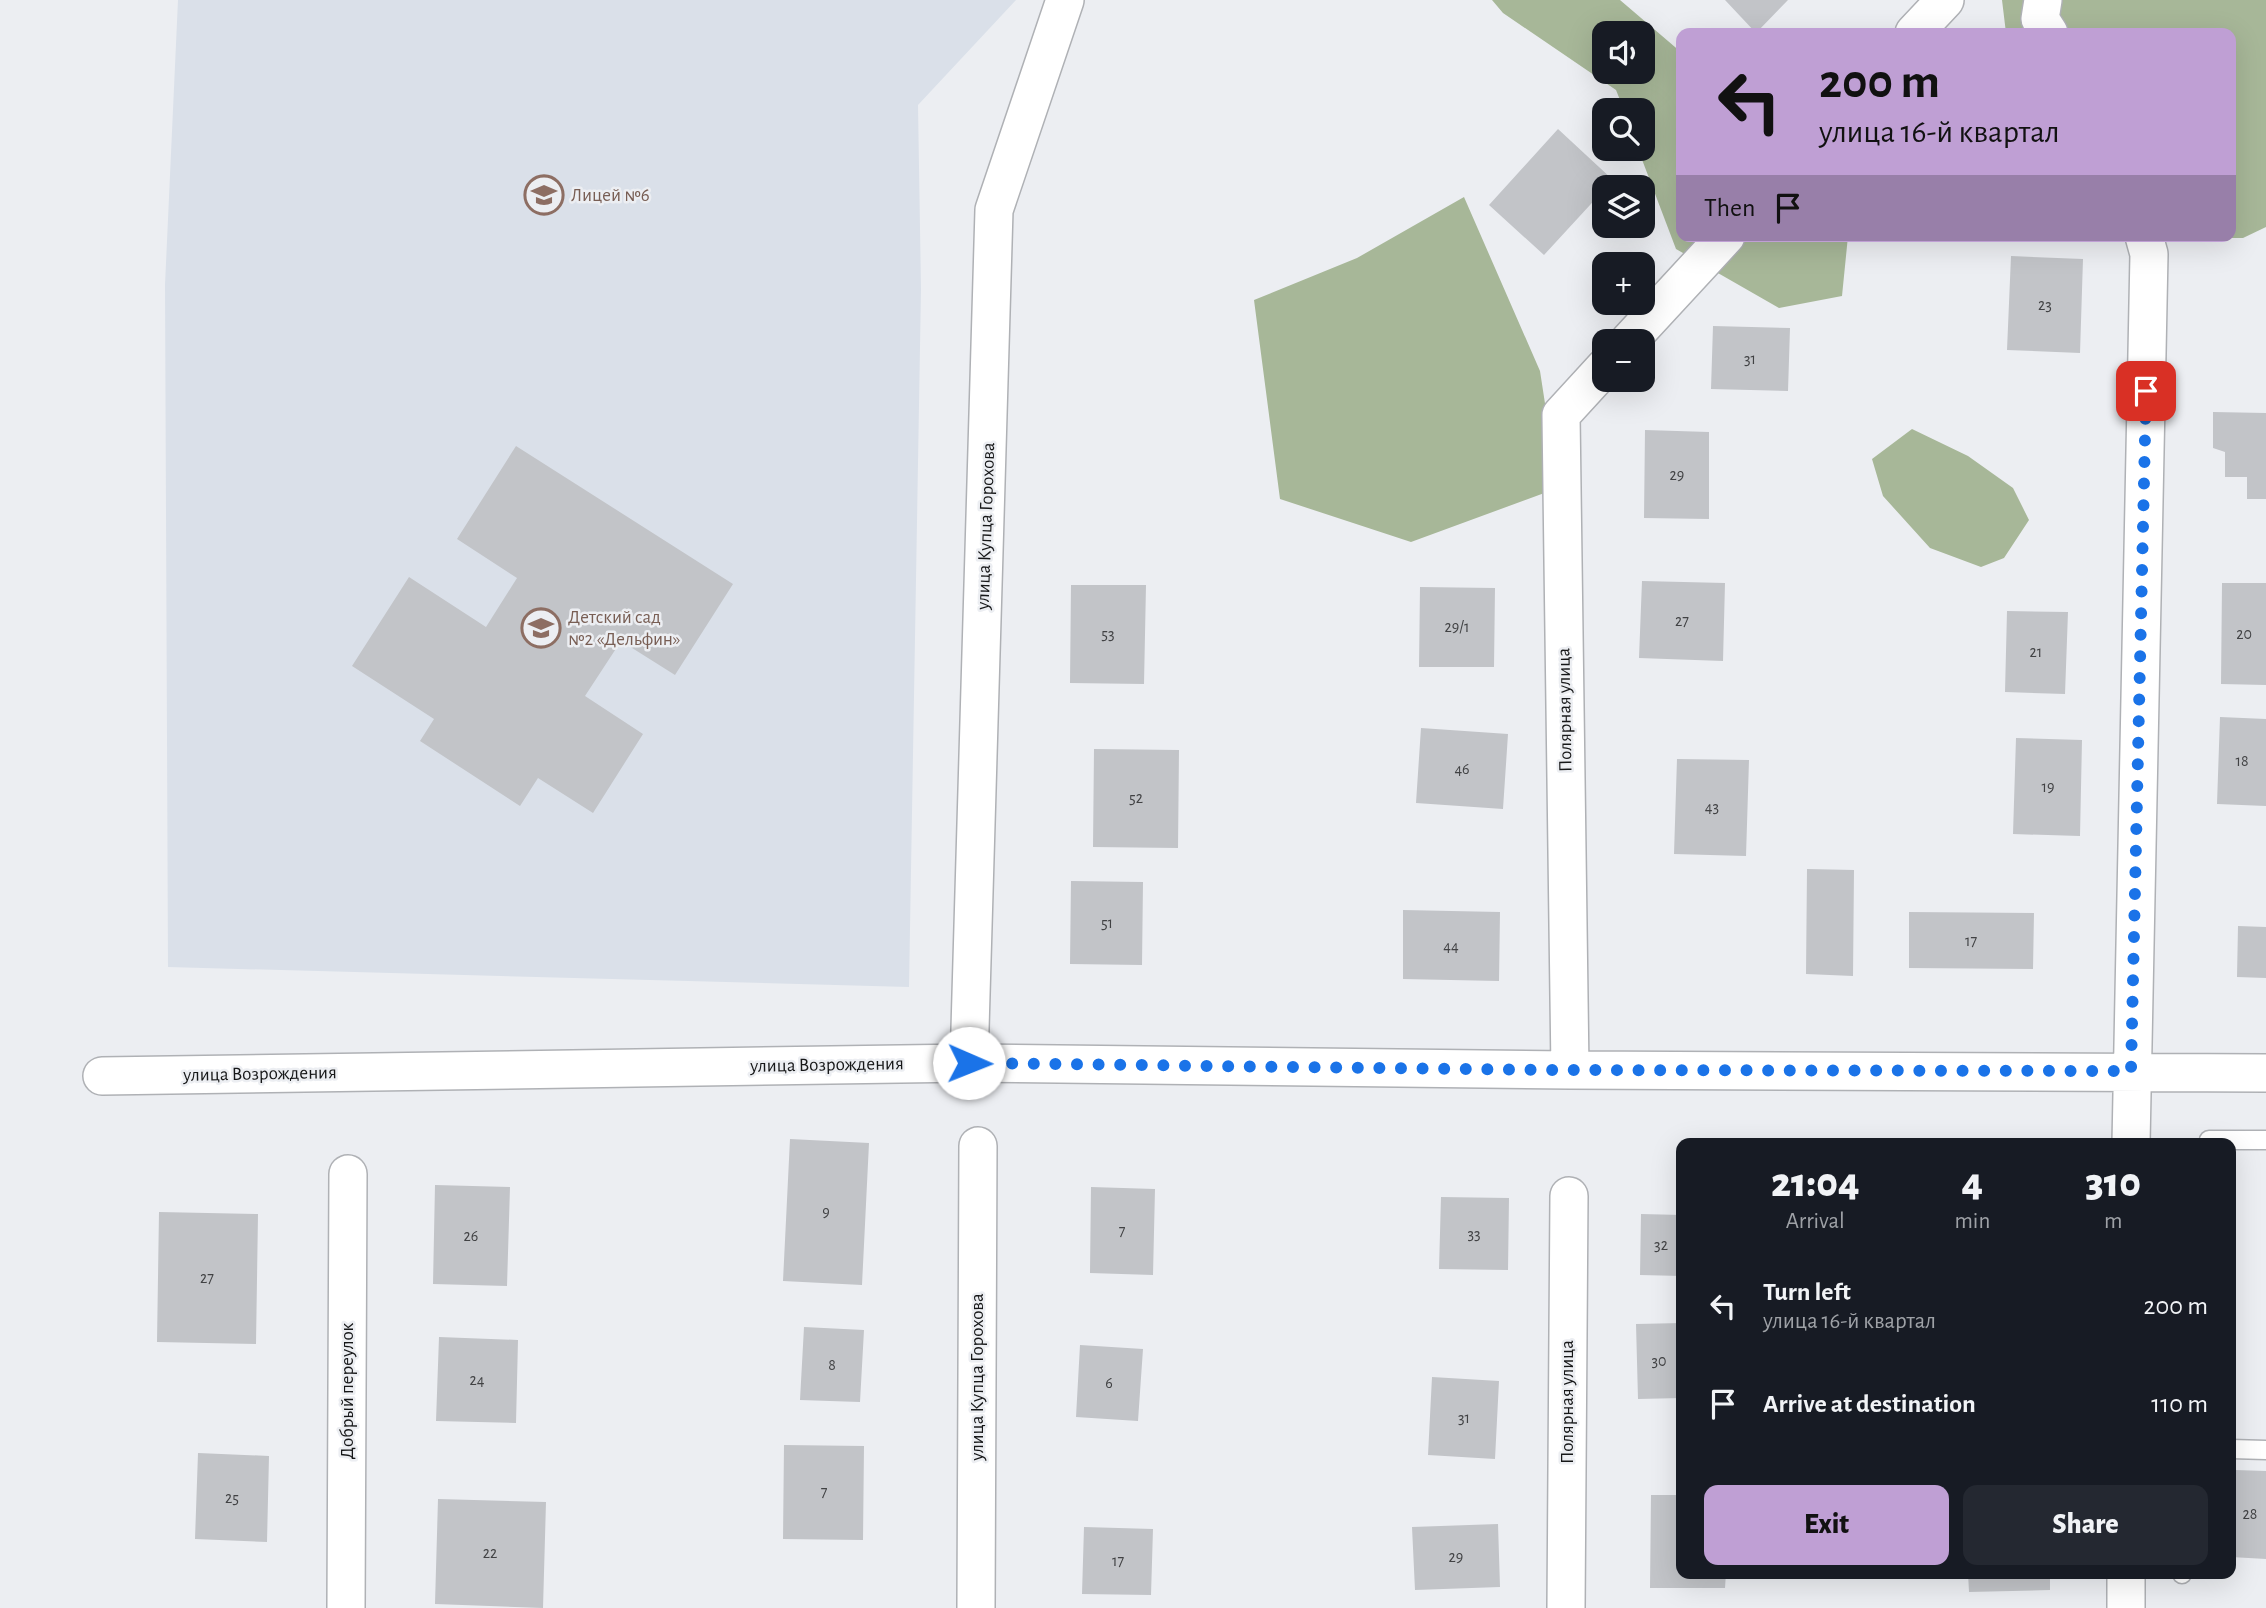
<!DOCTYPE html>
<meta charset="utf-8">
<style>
body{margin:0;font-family:"Alegreya Sans",sans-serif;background:#242831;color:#f1f3f6;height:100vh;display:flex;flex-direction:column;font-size:26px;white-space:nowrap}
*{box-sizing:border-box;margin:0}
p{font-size:23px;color:#9ea1a6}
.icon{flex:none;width:38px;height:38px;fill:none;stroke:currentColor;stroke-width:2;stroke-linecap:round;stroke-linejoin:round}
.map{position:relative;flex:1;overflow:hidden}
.panel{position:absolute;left:1676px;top:1138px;width:560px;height:441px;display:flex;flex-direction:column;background:#171b24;border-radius:14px;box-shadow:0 7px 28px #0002}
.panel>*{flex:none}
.guide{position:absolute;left:1676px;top:28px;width:560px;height:214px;border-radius:14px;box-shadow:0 7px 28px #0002;background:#bf9fd4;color:#111;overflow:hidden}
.buttons{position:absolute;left:1592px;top:21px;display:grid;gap:14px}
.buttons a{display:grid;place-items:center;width:63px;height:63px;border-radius:14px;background:#171b24;box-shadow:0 7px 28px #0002;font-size:35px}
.pin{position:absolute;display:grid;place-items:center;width:60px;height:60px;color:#fff;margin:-30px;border-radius:14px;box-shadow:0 4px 10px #0006}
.me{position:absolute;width:77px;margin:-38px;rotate:91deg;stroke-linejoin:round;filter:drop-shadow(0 0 5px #0008)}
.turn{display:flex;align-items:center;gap:24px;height:147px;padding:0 28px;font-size:32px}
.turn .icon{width:91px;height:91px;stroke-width:2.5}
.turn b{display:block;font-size:49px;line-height:60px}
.then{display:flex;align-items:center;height:66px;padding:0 28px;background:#0003;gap:14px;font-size:26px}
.eta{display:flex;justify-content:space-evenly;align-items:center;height:119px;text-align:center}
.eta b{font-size:42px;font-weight:800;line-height:49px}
.button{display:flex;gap:14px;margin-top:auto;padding:14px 28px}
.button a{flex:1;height:80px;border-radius:14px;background:#bf9fd4;color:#111;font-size:28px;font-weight:800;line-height:80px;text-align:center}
.button a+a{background:#242831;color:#f1f3f6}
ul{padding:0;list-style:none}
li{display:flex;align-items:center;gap:21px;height:98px;padding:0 28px}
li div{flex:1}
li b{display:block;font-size:26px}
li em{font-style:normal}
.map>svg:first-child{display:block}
.built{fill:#dae0e9}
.forest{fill:#a7b798;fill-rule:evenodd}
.building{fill:#c2c4c8}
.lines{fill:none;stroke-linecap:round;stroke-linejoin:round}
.service-casing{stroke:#afb1b5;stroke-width:21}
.minor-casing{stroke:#afb1b5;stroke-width:40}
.service{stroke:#fff;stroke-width:18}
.minor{stroke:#fff;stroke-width:37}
.route{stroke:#1a73e8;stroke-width:12;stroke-dasharray:0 21.6}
.labels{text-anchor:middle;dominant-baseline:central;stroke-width:5;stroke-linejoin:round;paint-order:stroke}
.number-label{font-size:16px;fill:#414244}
.education-label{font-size:19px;fill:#785e54;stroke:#eceef2;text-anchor:start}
.street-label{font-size:19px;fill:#161718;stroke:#eceef2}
</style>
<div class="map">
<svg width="2266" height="1608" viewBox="0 0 2266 1608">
<rect width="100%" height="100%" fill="#eceef2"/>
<path class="built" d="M178,0H1016L918,105L921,289L909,987L168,967L165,285Z"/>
<path class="forest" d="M1492,0H1620L1682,53V236H1848L1842,296L1779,308L1676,249L1638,149H1643V110H1624L1616,90L1503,13ZM1605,33H1643V72H1605Z
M2002,0H2266V227L2243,238H2184L2180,236H2231V33H2006Z
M1464,197L1540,371L1558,488L1411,542L1280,499L1254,300L1357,258Z
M1912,429L1968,456L2013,488L2029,520L2004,558L1981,567L1930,548L1883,496L1872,459Z"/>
<path class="building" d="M1725,0H1788L1756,33Z
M1558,129L1613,180L1544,255L1489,205Z
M2011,256L2083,259L2080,353L2007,350Z
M1713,326L1790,328L1788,391L1711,389Z
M2213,412L2266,413V499H2247V477H2225V452L2213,448Z
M1645,430L1709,432V519L1644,518Z
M516,446L733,584L675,675L621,641L585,696L643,734L593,813L538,778L520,806L420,741L434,719L352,666L409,577L486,627L517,578L457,539Z
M1642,581L1725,583L1723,661L1639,658Z
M2222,583H2266V685L2221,684Z
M1071,585H1146L1144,684L1070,683Z
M1420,587L1495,588L1494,667H1419Z
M2007,611L2068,612L2065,694L2005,692Z
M2220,717L2266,719V806L2217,804Z
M1421,728L1508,734L1503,809L1416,803Z
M2016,738L2082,740L2080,836L2013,834Z
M1094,749L1179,750L1178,848L1093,847Z
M1677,759L1749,760L1746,856L1674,854Z
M1807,869L1854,870L1853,976L1806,974Z
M1071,881L1143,882L1142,965L1070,964Z
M1403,910L1500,912L1499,981L1403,979Z
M1909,912L2034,913L2033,969L1909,968Z
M2238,926L2266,927V978L2237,977Z
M790,1139L869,1143L862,1285L783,1281Z
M435,1185L510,1187L507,1286L433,1284Z
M1091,1187L1155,1189L1153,1275L1090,1273Z
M1441,1197L1509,1198L1508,1270L1439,1269Z
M159,1212L258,1214L256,1344L157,1342Z
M1641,1214L1682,1215V1276L1640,1275Z
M1682,1323V1398L1638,1399L1636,1324Z
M804,1327L864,1330L860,1402L800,1400Z
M439,1337L518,1340L516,1423L436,1421Z
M1080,1345L1143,1349L1138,1421L1076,1417Z
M1432,1377L1499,1381L1495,1459L1428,1455Z
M784,1445L864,1446L863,1540L783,1539Z
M198,1453L269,1456L267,1542L195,1539Z
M2235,1470L2266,1471V1559L2231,1557Z
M1651,1495H1682V1573H1726L1725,1588H1650Z
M438,1499L546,1502L543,1608L435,1604Z
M1498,1524L1500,1587L1415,1590L1412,1527Z
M1084,1527L1153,1529L1151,1595L1082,1594Z
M1968,1573H2050V1590L1969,1592Z"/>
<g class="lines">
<g class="service-casing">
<path id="service" d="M2209,1143V1140H2266
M2231,1449L2266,1450
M2182,1574V1573"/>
</g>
<g class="minor-casing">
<path id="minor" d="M2043,0L2040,19L2049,33
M1914,33L1945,0
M1629,341L1726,236
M969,1063L994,210L1065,0
M1570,1070L1561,415L1605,367
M102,1076L969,1063L1570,1070L2266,1073
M2131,1143L2149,254L2144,236
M346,1608L348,1174
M976,1608L978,1146
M1566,1608L1569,1196
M2126,1608V1573"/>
</g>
<use href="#service" class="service"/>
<use href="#minor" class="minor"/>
</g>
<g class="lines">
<path class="route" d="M969,1063L1543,1070L2131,1071L2146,391"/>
</g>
<defs>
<g id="school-ring" transform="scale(2.0125)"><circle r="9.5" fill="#eceef2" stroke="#8d6e63" stroke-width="1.5"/><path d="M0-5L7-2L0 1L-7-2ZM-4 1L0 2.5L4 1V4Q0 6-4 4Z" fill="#8d6e63"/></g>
</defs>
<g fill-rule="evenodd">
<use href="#school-ring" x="544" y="195"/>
<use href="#school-ring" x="541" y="628"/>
</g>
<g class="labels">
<g class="number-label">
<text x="2045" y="305">23</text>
<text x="1750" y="359">31</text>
<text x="1677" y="475">29</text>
<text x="1682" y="621">27</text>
<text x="1457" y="627">29/1</text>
<text x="1108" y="634">53</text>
<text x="2244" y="634">20</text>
<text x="2036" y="652">21</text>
<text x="2242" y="761">18</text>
<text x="1462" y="769">46</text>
<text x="2048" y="787">19</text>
<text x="1136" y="798">52</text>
<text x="1712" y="807">43</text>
<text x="1107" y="923">51</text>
<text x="1971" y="941">17</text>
<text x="1451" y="946">44</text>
<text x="826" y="1212">9</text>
<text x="1122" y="1231">7</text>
<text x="1474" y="1234">33</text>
<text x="471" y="1236">26</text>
<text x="1661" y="1245">32</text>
<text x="207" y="1278">27</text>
<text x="1659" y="1361">30</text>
<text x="832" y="1365">8</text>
<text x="477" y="1380">24</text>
<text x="1109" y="1383">6</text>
<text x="1464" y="1418">31</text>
<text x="824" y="1492">7</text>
<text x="232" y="1498">25</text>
<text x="2250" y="1514">28</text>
<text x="490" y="1553">22</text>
<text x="1456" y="1557">29</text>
<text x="1118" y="1561">17</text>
</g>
<g class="education-label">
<text x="571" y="195">Лицей №6</text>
<text x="568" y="617">Детский сад<tspan x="568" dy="22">№2 «Дельфин»</tspan></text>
</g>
<g class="street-label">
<text transform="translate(986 526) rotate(-88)">улица Купца Горохова</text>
<text transform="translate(1565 710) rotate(-91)">Полярная улица</text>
<text transform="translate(827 1065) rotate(-1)">улица Возрождения</text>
<text transform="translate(260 1074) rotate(-1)">улица Возрождения</text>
<text transform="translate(977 1377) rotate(-90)">улица Купца Горохова</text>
<text transform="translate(347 1391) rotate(-90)">Добрый переулок</text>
<text transform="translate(1567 1402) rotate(-90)">Полярная улица</text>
</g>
</g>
</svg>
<div class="buttons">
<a><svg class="icon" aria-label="sound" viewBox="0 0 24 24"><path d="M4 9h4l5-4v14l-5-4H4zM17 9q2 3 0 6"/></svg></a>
<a><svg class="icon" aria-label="search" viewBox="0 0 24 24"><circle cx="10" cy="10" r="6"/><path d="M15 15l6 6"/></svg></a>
<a><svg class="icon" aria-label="layers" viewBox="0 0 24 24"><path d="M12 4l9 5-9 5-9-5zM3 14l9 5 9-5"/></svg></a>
<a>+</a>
<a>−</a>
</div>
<div class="pin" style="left:2146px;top:391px;background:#d93025"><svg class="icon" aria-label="arrive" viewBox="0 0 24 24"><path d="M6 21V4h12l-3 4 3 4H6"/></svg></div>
<svg class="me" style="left:969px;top:1063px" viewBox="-20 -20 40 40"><circle r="19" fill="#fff"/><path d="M0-13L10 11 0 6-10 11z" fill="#1a73e8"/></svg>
<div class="guide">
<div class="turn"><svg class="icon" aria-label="left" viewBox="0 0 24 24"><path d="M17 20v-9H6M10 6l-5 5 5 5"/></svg><div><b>200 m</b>улица 16-й квартал</div></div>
<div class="then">Then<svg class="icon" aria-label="arrive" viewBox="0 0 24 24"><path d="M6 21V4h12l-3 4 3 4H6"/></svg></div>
</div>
<section class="panel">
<div class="eta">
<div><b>21:04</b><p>Arrival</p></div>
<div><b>4</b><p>min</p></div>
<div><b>310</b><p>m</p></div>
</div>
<ul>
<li><svg class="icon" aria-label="left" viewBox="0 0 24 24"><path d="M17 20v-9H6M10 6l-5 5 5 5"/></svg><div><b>Turn left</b><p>улица 16-й квартал</p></div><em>200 m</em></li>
<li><svg class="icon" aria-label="arrive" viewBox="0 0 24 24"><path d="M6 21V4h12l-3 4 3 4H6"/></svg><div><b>Arrive at destination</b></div><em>110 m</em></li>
</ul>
<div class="button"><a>Exit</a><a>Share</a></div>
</section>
</div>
